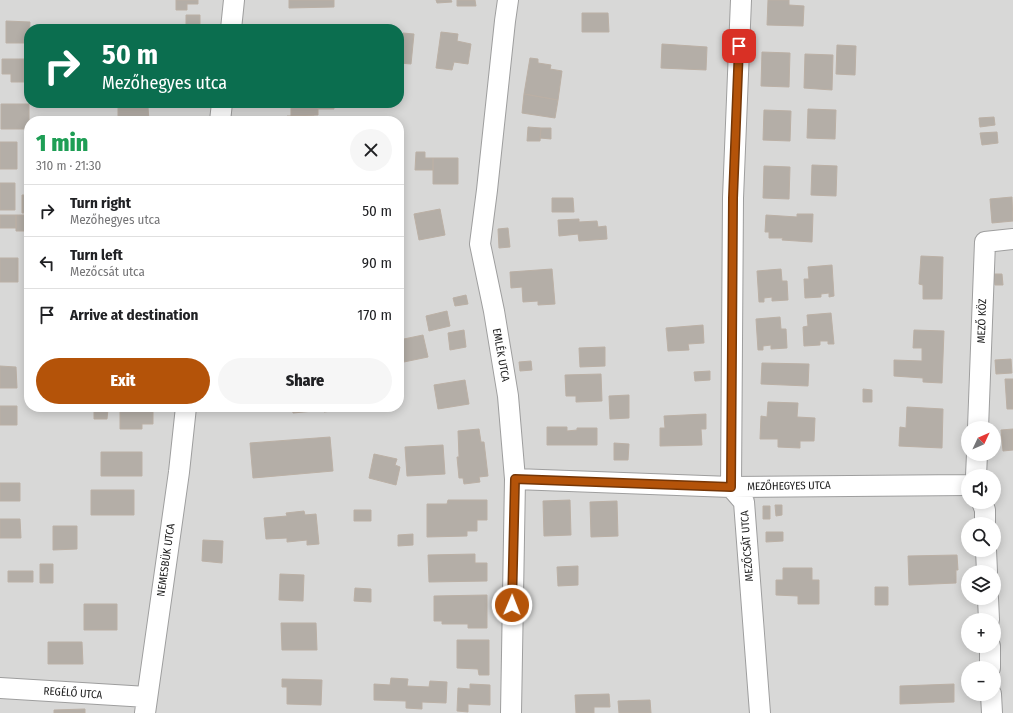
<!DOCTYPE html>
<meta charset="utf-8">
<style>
body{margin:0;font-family:"Fira Sans Condensed",sans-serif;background:#f6f6f6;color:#202124;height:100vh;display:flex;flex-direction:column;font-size:15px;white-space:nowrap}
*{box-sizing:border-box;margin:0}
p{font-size:13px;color:#757577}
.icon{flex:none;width:22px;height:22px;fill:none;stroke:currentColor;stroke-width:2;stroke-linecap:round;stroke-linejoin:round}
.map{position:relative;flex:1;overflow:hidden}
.drawer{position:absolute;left:24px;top:116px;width:380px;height:296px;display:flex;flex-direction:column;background:#fff;border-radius:16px;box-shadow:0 2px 10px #0003}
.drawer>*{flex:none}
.top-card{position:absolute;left:24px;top:24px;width:380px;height:84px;border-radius:16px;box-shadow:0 2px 10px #0003;background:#0b6e4f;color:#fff;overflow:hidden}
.needle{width:26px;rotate:46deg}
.buttons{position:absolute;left:961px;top:421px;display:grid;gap:8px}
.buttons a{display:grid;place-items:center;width:40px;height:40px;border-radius:50%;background:#fff;box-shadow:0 2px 10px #0003;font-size:20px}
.pin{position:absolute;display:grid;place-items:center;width:34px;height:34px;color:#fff;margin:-17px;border-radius:8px;box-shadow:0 2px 6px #0006}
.me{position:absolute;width:44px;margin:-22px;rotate:1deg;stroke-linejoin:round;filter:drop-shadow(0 0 3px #0008)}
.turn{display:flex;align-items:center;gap:14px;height:84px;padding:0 12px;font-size:18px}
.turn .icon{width:52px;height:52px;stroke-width:2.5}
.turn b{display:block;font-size:28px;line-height:34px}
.round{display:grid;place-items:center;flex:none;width:42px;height:42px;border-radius:21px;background:#f6f6f6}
.summary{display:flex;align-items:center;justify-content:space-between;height:68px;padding:0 12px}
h1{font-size:24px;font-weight:800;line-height:30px;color:#1e9e55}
.action{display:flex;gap:8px;margin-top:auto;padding:8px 12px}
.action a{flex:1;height:46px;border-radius:24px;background:#b45309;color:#fff;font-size:16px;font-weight:800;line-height:46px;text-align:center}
.action a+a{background:#f6f6f6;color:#202124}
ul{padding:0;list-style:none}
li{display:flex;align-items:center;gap:12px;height:52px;padding:0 12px;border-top:1px solid #e0e0e0}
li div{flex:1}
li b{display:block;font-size:15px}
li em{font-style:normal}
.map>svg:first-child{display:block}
.residential{fill:#d8d8d7;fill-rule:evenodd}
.building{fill:#b4aea7;stroke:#bbb0a5}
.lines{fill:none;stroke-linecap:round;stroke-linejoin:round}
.minor-casing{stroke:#9e9e9e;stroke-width:22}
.minor{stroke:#fff;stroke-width:20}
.route-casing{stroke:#753606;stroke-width:10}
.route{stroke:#b45309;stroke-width:7}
.labels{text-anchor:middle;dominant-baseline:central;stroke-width:3;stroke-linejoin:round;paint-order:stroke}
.street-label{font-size:11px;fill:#1a1a1a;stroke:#fff}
</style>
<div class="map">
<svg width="1013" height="713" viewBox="0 0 1013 713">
<rect width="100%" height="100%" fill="#ebe8e1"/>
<path class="residential" d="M0,0H1013V713H0ZM29,29H399V103H29ZM29,121H399V407H29ZM968,428H994V454H968ZM968,476H994V502H968ZM968,524H994V550H968ZM968,572H994V598H968ZM968,620H994V646H968ZM968,668H994V694H968Z"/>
<path class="building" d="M176,0H198V4H187V10H176Z
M289,0H334V7L289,8Z
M436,0H451L452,2L437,3Z
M457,0H475L476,6H457Z
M768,0H789V5L804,6L803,26L767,25Z
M582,13H608L609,32H582Z
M186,15H200V25H186Z
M6,21L30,22L29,43H6Z
M441,32L458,34L457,41L471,44L468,64L454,62L452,70L436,68Z
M403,33L414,34L411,64L399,63V41H402Z
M662,44L707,47L706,70L661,68Z
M837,45L856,46L855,75L836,74Z
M762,52L790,53L789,87L761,86Z
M805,54L833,55L832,90L804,88Z
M530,58L538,59V63L551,65L550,69L562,71L558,100L524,94Z
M2,59H29V82H11V74H2Z
M524,94L558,100L555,118L522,113Z
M285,103H318V115L291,116V107H285Z
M318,103H334V109H318Z
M1,104H29V129H1Z
M118,107H148L149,121H118Z
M808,109L836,110L835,139L807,138Z
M764,110L791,111L790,141L763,140Z
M287,116H314V121H288Z
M994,117L995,125L980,127L979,118Z
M528,127L541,128L540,141H527Z
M541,128H551V139L540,138Z
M997,132L998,143L982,145L980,133Z
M0,142H17V169H0Z
M416,152H425V158H433V170H415Z
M433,158H458V184H433Z
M812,165L837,166L836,196L811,195Z
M764,166L790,167L789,199L763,198Z
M0,183H15V210H0Z
M22,195H29V213H22Z
M1012,197L1013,221L992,223L990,199Z
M552,198H573L574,212H552Z
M440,209L445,235L419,240L414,214Z
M797,214H813L812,242L782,240L783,238H769V232H765L766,215L797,217Z
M0,215H16V228H0Z
M16,215H29V231H16Z
M579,219V222L597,221L598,227L606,226L607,239L579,241L578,234L559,236L558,220Z
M508,228L510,247L499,248L498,229Z
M399,238L403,258L399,259Z
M921,256L943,257L942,299H923V285L919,284Z
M0,258H18V282H0Z
M832,265L834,296L829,297V293L821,294V297L805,298L804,279H809L808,267Z
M552,269L555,304L538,305V301L523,302L522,287L511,288L510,272Z
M781,269L782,281H787L788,300L772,301V297L764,298V302H759L757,271Z
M994,274H1002L1003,285H995Z
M466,295L468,304L455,306L453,298Z
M447,311L450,326L429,331L426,316Z
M831,313L834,344H828V341H820V345L804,346L803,327L808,326L807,315Z
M780,317L781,329H786L787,348L771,349V345L763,346V350H758L756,319Z
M703,325L704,343L688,344L689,350L668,351L666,328Z
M464,330L466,347L450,350L448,333Z
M914,330L944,331L942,383L923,382V378L894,376V360L922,361V348H913Z
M423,335L428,357L399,363V340Z
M605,347V366L580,367L579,348Z
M1011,359L1012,373L996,374L995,360Z
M531,361L532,370L520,371L519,362Z
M762,363L809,364L808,386L761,384Z
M0,366L16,367L17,388H0Z
M710,371V380L695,381L694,372Z
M601,374L602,401L576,402V396H566L565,375Z
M1005,379H1013V409H1007Z
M465,380L469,404L438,409L434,385Z
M863,389L872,390V402H863Z
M629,395V418L610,419L609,396Z
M768,402L798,403L797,417L815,418L814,441H800V448L778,447V439H760L761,416L767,417Z
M0,406H17V425H0Z
M292,407H339V410L324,412V410L293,413Z
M907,407L943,409L942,448L899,446L900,427L906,428Z
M94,409H108L107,419H94Z
M120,411H153V424H142V429H120Z
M706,414V429H701L702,445L660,446V428H665L664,416Z
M547,427H567V431L577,430V428H597V445H547Z
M479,429L481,442H484L488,476L479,477L480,482L464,484L463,478H459L457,457H459L458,431Z
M1013,429V450L1003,451L1001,430Z
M330,437L333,471L253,478L250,443Z
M614,443L629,444L628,460H614Z
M443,445L445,474L407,476L405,447Z
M101,452H142V476H101Z
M374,454L397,459L395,465L400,467L396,485L369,478Z
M0,483H20V501H0Z
M91,490H134V515H91Z
M448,500H487V520H477V531H467V536L427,537V504H447Z
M570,500L571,535L544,536L543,501Z
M617,501L618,536L591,537L590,502Z
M775,505H782V515L776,516Z
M763,506H770V519H763Z
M354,510H371V521H354Z
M304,511L305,515L316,514L319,544L307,545V540L287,542V538L266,539L264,518L287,516L286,513Z
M0,519H20L21,538H0Z
M53,526H77V549L53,550Z
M766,532H783V541L766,542Z
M413,534V545L398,546V535Z
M203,540L223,541L222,563L202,561Z
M475,554V563H487V581L429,582L428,555Z
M957,555L958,570H956V583L909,585L908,556Z
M40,564H53V583H40Z
M578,566V585L558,586L557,567Z
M783,568H812V580H819V604H798V596L776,595V580H783Z
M8,571H33V582H8Z
M280,574L304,575L303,601L279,600Z
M875,587H888V605H875Z
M355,588L371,589V602L354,601Z
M487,595V628H468V624H442V621H434V596Z
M84,604H117V630H84Z
M281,623H316L317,650H282Z
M457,640H489V675H479L478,669L457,668Z
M48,642H82L83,664H48Z
M391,678L408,679L407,686L429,687L430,681L447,682L446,703L422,702V709L406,708V701L374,700V684L390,685Z
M282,679L322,680L321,705L287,704V687H282Z
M470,684L490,685V705L468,704V712L457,711L458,688L470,689Z
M954,684V702L900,704V686Z
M609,694L610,707H594V713H576L575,695Z
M650,700L651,713H619L618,701Z
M85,709V713H54V710Z"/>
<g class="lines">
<g class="minor-casing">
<path id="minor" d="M508,0L505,21L487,190L480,244L494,311L508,396L515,479L511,713
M741,0L733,198L731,487L744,502L760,713
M231,29L234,0
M220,121L222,103
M978,428L985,242L1013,239
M976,476L977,454
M515,479L731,487L968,485
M982,502L985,510V524
M986,550L987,572
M988,598L989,620
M990,646V668
M0,688L147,697
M991,694L992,713
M145,713L179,472L186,407"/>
</g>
<use href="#minor" class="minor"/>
</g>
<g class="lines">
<g class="route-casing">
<path id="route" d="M512,605L515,479L731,487L733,198L739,46"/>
</g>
<use href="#route" class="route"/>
</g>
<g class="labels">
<g class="street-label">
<text transform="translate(982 321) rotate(-88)">MEZŐ KÖZ</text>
<text transform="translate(501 355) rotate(80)">EMLÉK UTCA</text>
<text transform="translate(789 486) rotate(-1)">MEZŐHEGYES UTCA</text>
<text transform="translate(747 546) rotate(-94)">MEZŐCSÁT UTCA</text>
<text transform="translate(166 560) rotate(-82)">NEMESBÜK UTCA</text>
<text transform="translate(73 693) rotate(4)">REGÉLŐ UTCA</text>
</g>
</g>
</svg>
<div class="buttons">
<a><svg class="needle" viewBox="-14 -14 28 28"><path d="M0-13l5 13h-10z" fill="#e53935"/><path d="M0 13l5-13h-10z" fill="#757577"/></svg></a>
<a><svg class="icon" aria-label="sound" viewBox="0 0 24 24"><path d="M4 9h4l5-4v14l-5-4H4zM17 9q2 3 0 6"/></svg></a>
<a><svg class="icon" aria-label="search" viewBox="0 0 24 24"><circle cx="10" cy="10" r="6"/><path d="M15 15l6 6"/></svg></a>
<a><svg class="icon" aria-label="layers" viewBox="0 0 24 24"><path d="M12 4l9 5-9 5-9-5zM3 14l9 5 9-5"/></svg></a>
<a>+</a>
<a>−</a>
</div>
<div class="pin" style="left:739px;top:46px;background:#d93025"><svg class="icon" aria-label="arrive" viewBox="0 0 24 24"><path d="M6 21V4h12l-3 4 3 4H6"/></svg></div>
<svg class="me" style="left:512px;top:605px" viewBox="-20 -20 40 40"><circle r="17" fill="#b45309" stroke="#fff" stroke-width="3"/><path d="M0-11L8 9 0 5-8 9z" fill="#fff"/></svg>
<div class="top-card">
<div class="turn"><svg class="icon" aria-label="right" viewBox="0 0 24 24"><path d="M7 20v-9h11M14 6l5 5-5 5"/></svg><div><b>50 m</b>Mezőhegyes utca</div></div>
</div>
<section class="drawer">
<div class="summary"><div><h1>1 min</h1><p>310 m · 21:30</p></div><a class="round"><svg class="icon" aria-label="close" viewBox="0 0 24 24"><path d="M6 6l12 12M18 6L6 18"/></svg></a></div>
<ul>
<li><svg class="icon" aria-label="right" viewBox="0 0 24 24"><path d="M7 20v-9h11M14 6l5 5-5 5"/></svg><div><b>Turn right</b><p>Mezőhegyes utca</p></div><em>50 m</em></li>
<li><svg class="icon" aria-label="left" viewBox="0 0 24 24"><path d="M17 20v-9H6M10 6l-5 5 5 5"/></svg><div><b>Turn left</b><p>Mezőcsát utca</p></div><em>90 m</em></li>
<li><svg class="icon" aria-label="arrive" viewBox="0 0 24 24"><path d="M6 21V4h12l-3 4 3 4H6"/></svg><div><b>Arrive at destination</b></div><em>170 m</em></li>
</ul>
<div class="action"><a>Exit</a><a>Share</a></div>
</section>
</div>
